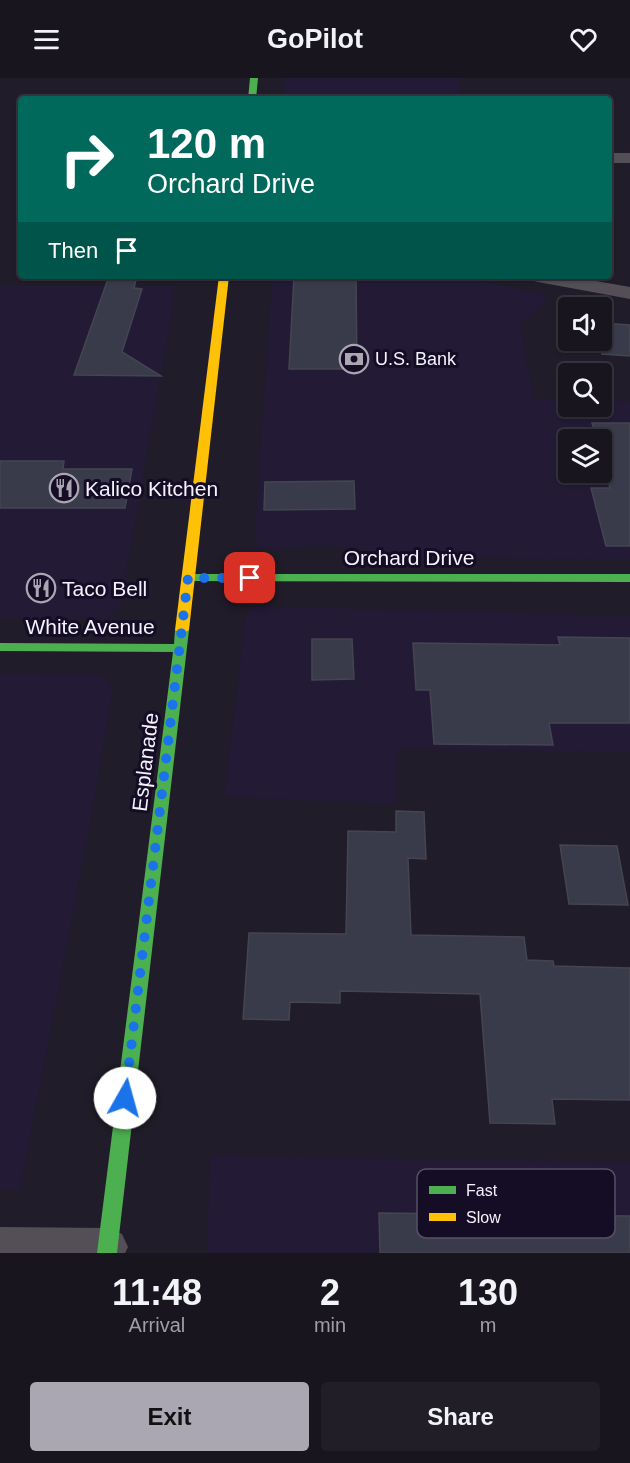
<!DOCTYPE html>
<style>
body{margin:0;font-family:Arial,sans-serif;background:#211e28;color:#f1f3f6;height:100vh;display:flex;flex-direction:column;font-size:22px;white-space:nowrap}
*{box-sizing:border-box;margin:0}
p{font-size:20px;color:#9f9fa4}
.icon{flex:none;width:33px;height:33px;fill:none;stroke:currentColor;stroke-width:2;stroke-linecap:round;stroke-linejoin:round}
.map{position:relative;height:1175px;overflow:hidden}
.drawer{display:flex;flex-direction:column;background:#18151f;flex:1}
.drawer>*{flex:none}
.banner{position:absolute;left:18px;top:18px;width:594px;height:183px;border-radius:6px;box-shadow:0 2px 4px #0004,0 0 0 2px #36343d;background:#00695c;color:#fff;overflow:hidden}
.buttons{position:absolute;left:558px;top:219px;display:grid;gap:12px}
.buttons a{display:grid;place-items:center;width:54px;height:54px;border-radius:6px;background:#18151f;box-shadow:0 2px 4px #0004,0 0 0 2px #36343d;font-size:30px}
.pin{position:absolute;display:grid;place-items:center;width:51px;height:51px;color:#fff;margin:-26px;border-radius:12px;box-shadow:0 3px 9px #0006}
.me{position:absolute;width:66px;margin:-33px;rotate:7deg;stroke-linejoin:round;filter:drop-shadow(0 0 4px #0008)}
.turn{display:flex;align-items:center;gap:21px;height:126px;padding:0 30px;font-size:27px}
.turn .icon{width:78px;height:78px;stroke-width:2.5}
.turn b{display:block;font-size:42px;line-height:51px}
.then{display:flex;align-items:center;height:57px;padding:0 30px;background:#0003;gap:12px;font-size:22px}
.eta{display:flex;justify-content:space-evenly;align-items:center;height:102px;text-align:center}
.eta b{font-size:36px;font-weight:600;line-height:42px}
.primary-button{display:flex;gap:12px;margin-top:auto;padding:12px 30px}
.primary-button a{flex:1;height:69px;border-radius:6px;background:#aaa7b2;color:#111;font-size:24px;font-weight:600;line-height:69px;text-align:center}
.primary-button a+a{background:#211e28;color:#f1f3f6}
header{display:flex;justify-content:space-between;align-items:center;height:78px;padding:0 30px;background:#18151f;font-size:27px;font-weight:600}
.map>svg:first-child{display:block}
.built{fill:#231a36;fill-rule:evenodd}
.building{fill:#393b4b;stroke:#454551;stroke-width:1.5}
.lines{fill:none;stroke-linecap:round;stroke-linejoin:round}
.street{fill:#544e57;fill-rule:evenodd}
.fast{fill:#4caf50;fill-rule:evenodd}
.slow{fill:#ffc107;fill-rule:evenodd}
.route{stroke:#1a73e8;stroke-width:10;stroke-dasharray:0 18}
.labels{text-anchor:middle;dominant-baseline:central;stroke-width:6;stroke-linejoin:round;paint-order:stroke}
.far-poi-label{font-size:18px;fill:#f4f2fc;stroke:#140d25;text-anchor:start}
.poi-label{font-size:21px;fill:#f4f2fc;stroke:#140d25;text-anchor:start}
.street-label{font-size:21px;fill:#f4f2fc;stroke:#140d25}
.key{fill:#140d25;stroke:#575266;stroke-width:1.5}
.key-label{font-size:16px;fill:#f4f2fc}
</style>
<header><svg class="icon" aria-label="menu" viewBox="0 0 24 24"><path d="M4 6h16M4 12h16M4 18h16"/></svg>GoPilot<svg class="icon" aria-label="heart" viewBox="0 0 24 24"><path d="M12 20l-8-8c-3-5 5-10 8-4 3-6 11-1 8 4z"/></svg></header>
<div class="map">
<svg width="630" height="1175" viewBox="0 0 630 1175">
<rect width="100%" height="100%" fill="#201c29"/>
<path class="built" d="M285,0H459L462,21H282Z
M272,198H458L550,218L520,248L534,321L568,322V328H602V322L630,323V482L386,479L363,470L315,468L270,472L254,468ZM568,362H602V394H568Z
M0,207L174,208L170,245L120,528L107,540H0Z
M256,528L630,538V674L397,670L396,726L224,719L246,536L249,531Z
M0,595L95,596L103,598L109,604L113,611L88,756L20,1112H0Z
M210,1078L630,1084V1175H207Z"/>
<path class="building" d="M109,198H137L134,210L142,211L122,274L161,298L74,297Z
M294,198H356L357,291H289Z
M602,245L630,247V278L602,276Z
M592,345H630V468H606L591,410H610L602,378V362H597Z
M0,383H64L63,391H132L125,430H0Z
M354,403L355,431L264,432L265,404Z
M558,559L630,560V645H549L553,667L434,666L430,612H416L413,565L560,567Z
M312,561H352L354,601L312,602Z
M396,733L424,734L426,781L408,780L411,857L524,859L527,882L553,883L554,888L630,890V1022L552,1021L555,1046L490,1045L480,916L340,913V925L290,924L289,942L243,941L249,855L346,856L348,753L396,754Z
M560,767L617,768L628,827L569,826Z
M379,1135L630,1138V1175H380Z"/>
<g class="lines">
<path class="street" d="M609,75H630V85H609Z
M529,198H568L630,209V221L538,204L531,202Z
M0,1149L108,1150L122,1156L128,1169L125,1175H0Z"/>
<path class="fast" d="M250,0H258L256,21H248Z
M188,496H630V504L184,503L182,500L184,497Z
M182,548L189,552L117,1175H97L173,574L0,573V565L174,566L175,552Z"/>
<path class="slow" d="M219,198H229L189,552L182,556L175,552Z"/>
</g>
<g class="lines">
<path class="route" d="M125,1020L188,500H250"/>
</g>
<defs>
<g id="bank-ring" transform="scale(1.5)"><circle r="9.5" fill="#140d25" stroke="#aaa7b2" stroke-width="1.5"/><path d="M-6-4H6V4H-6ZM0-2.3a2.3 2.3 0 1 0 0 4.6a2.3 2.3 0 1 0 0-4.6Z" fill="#aaa7b2"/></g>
<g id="restaurant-ring" transform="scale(1.5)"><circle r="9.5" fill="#140d25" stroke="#aaa7b2" stroke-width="1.5"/><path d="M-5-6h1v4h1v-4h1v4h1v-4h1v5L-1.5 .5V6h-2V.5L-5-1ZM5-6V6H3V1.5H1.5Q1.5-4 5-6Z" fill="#aaa7b2"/></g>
</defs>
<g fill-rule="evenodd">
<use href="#bank-ring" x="354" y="281"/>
<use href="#restaurant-ring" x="64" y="410"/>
<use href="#restaurant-ring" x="41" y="510"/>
</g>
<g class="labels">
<g class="far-poi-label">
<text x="375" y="281">U.S. Bank</text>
</g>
<g class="poi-label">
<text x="85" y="410">Kalico Kitchen</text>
<text x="62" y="510">Taco Bell</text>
</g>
<g class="street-label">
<text x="409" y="479">Orchard Drive</text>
<text x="90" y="548">White Avenue</text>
<text transform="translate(145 684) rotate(-83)">Esplanade</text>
</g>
</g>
<rect x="417" y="1091" width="198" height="69" rx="9" class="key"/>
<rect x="429" y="1108" width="27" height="8" fill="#4caf50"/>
<rect x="429" y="1135" width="27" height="8" fill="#ffc107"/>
<g class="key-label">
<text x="466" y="1118">Fast</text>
<text x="466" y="1145">Slow</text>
</g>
</svg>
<div class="buttons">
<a><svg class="icon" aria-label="sound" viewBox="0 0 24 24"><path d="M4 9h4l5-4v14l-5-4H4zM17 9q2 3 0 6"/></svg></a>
<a><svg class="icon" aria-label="search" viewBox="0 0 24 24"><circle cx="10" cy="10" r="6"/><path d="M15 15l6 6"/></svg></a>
<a><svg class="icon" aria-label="layers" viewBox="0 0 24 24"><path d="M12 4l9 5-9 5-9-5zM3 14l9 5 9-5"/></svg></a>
</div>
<div class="pin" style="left:250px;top:500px;background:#d93025"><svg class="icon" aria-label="arrive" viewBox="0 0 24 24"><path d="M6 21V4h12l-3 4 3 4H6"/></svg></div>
<svg class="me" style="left:125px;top:1020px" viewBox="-20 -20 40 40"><circle r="19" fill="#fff"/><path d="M0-13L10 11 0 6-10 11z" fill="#1a73e8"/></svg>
<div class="banner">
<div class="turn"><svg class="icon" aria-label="right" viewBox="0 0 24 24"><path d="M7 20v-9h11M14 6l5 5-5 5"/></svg><div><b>120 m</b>Orchard Drive</div></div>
<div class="then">Then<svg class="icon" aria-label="arrive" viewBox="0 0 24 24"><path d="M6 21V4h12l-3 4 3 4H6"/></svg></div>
</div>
</div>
<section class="drawer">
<div class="eta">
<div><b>11:48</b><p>Arrival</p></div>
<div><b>2</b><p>min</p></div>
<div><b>130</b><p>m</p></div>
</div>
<div class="primary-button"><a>Exit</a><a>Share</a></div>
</section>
